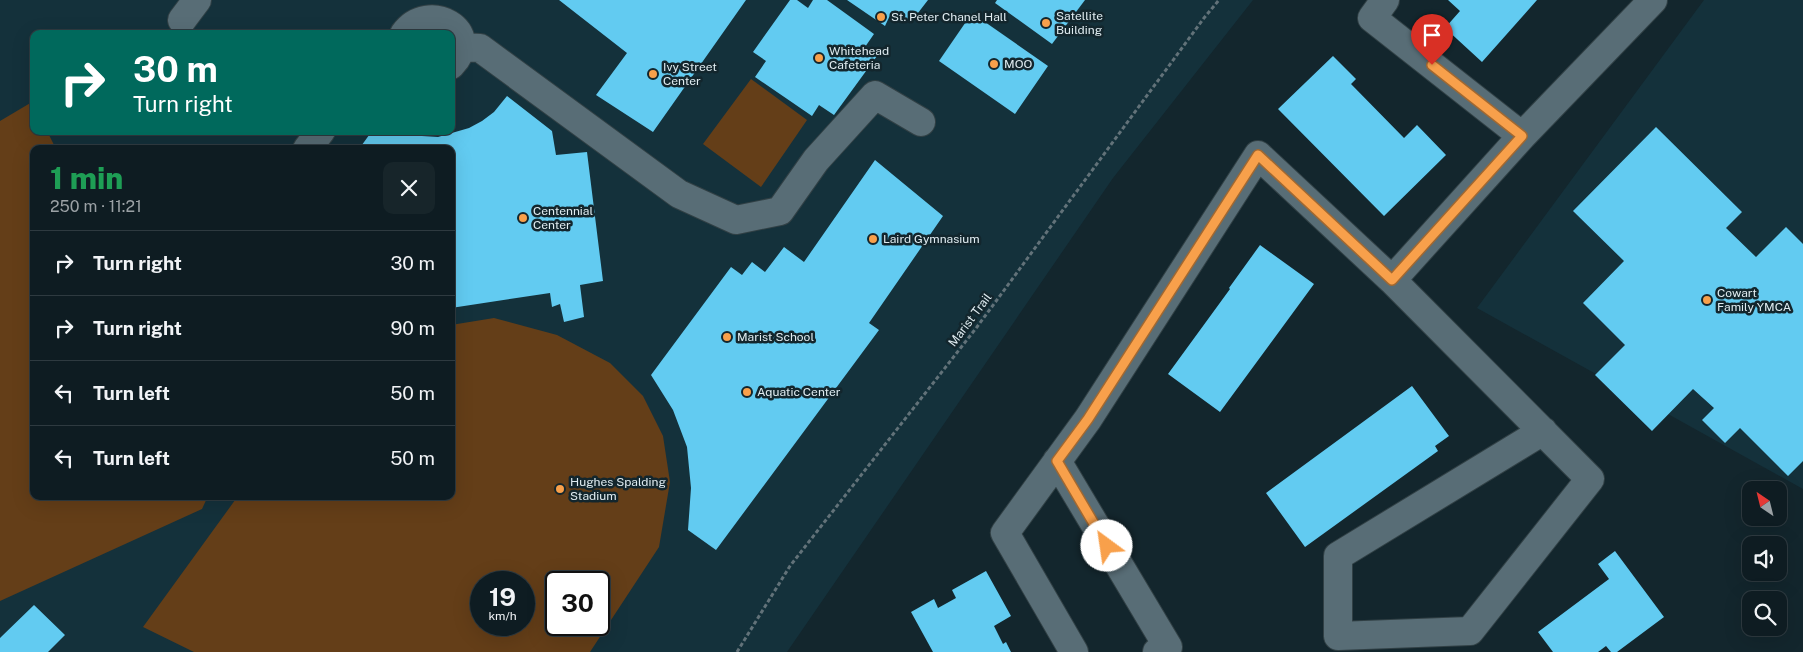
<!DOCTYPE html>
<meta charset="utf-8">
<style>
body{margin:0;font-family:"Public Sans",sans-serif;background:#17252a;color:#f1f3f6;height:100vh;display:flex;flex-direction:column;font-size:19px;white-space:nowrap}
*{box-sizing:border-box;margin:0}
p{font-size:16px;color:#9ba1a5}
.icon{flex:none;width:28px;height:28px;fill:none;stroke:currentColor;stroke-width:2;stroke-linecap:round;stroke-linejoin:round}
.map{position:relative;flex:1;overflow:hidden}
.side{position:absolute;left:30px;top:145px;width:425px;height:355px;display:flex;flex-direction:column;background:#0e1c22;border-radius:10px;box-shadow:0 5px 20px #0002,0 0 0 1px #2e3a40}
.side>*{flex:none}
.top-card{position:absolute;left:30px;top:30px;width:425px;height:105px;border-radius:10px;box-shadow:0 5px 20px #0002,0 0 0 1px #2e3a40;background:#00695c;color:#fff;overflow:hidden}
.needle{width:32px;rotate:325deg}
.controls{position:absolute;left:1742px;top:481px;display:grid;gap:10px}
.controls a{display:grid;place-items:center;width:45px;height:45px;border-radius:10px;background:#0e1c22;box-shadow:0 5px 20px #0002,0 0 0 1px #2e3a40;font-size:25px}
.speed{position:absolute;left:470px;top:571px;display:flex;gap:10px;font-size:25px;font-weight:700;text-align:center}
.speed>*{display:grid;place-content:center;width:65px;height:65px;border-radius:50%;background:#0e1c22;box-shadow:0 5px 20px #0002,0 0 0 1px #2e3a40;line-height:1}
.speed small{font-size:12px;font-weight:400}
.speed .limit{border:2px solid #111;border-radius:8px;background:#fff;color:#111}
.pin{position:absolute;display:grid;place-items:center;width:42px;height:42px;color:#fff;margin:-51px -21px;border-radius:50% 50% 50% 0;rotate:-45deg;box-shadow:0 0 5px #0007}
.pin .icon{rotate:45deg}
.me{position:absolute;width:55px;margin:-28px;rotate:329deg;stroke-linejoin:round;filter:drop-shadow(0 0 4px #0008)}
.turn{display:flex;align-items:center;gap:18px;height:105px;padding:0 20px;font-size:22px}
.turn .icon{width:65px;height:65px;stroke-width:2.5}
.turn b{display:block;font-size:35px;line-height:42px}
.round{display:grid;place-items:center;flex:none;width:52px;height:52px;border-radius:10px;background:#17252a}
.summary{display:flex;align-items:center;justify-content:space-between;height:85px;padding:0 20px}
h1{font-size:30px;font-weight:800;line-height:38px;color:#1e9e55}
ul{padding:0;list-style:none}
li{display:flex;align-items:center;gap:15px;height:65px;padding:0 20px;border-top:1px solid #2e3a40}
li div{flex:1}
li b{display:block;font-size:19px}
li em{font-style:normal}
.map>svg:first-child{display:block}
.built{fill:#14313b;fill-rule:evenodd}
.green{fill:#643e18;fill-rule:evenodd}
.building{fill:#62cbf1}
.lines{fill:none;stroke-linecap:round;stroke-linejoin:round}
.minor-casing{stroke:#314045;stroke-width:30}
.path{stroke:#627279;stroke-width:3;stroke-dasharray:4 2.5;stroke-linecap:butt}
.minor{stroke:#586d76;stroke-width:28}
.route-casing{stroke:#a16831;stroke-width:12}
.route{stroke:#f8a04b;stroke-width:9}
.poi-dot{fill:#f8a04b;stroke:#13262d;stroke-width:2}
.labels{text-anchor:middle;dominant-baseline:central;stroke-width:5;stroke-linejoin:round;paint-order:stroke}
.poi-label{font-size:12px;fill:#e0ecf1;stroke:#13262d;text-anchor:start}
.street-label{font-size:12px;fill:#e0ecf1;stroke:#13262d}
</style>
<div class="map">
<svg width="1803" height="652" viewBox="0 0 1803 652">
<rect width="100%" height="100%" fill="#13262d"/>
<path class="built" d="M0,0H1253L1113,178L787,652H0ZM34,34H451V131H34ZM34,149H451V496H34ZM481,582H524V625H481ZM556,582H599V625H556Z
M1704,0H1803V489L1477,308Z"/>
<path class="green" d="M751,79L807,120L761,187L703,144Z
M32,102L34,105V131H47L56,149H34V496H208L202,509L0,601V121Z
M494,318L557,335L610,363L643,396L663,436L670,482L659,547L590,652H194L143,627L238,496H451V325ZM481,582H524V625H481ZM556,582H599V625H556Z"/>
<path class="building" d="M559,0H746L653,132L596,95L627,53Z
M790,0H797L808,8L813,0H827L874,34L865,47L877,56L834,115L819,105L812,116L755,77L766,61L753,52Z
M847,0H928L911,22L892,11L885,26Z
M997,0H1085L1052,44L995,3Z
M1448,0H1537L1482,62L1445,28L1460,11Z
M972,13L1048,66L1015,114L939,61Z
M1333,56L1356,79L1351,84L1404,138L1417,125L1446,155L1384,216L1278,109Z
M507,96L552,131L556,155L587,152L603,281L580,285L584,317L564,322L560,304L552,307L550,293L451,308V149H359L372,131H401L422,136L438,137L469,128L482,121L494,112Z
M1656,127L1742,212L1726,228L1756,257L1786,227L1803,244V461L1788,476L1740,428L1725,443L1702,420L1714,408L1693,389L1652,431L1595,375L1625,345L1583,303L1624,261L1573,211Z
M875,160L943,216L869,323L879,330L716,550L688,530L691,488L687,447L673,410L651,375L731,267L742,275L752,262L765,272L784,247L804,262Z
M1260,245L1314,284L1220,412L1168,374L1230,289L1229,288Z
M1412,386L1449,436L1435,446L1438,451L1305,547L1266,493Z
M1615,551L1664,617L1617,652H1611L1606,646L1598,652H1553L1538,632L1609,579L1598,564Z
M986,571L1011,616L994,626L1003,644L1006,642L1011,652H933L911,612L934,599L938,608L956,598L952,590Z
M34,605L65,635L48,652H0V638Z"/>
<g class="lines">
<g class="minor-casing">
<path id="minor" d="M1385,0L1372,18L1522,136L1653,0
M182,20L197,0
M404,34C428,0 484,31 451,65
M461,47L480,48L679,194L736,220L780,211L816,160L875,95L921,122
M307,149L321,131
M1392,280L1590,479L1470,631L1338,636V556L1543,431
M1057,461L1168,647L1157,652
M1074,652L1005,533L1088,419L1258,155L1392,280L1522,136"/>
</g>
<path class="path" d="M737,652L790,566L977,327L1204,18L1219,0"/>
<use href="#minor" class="minor"/>
</g>
<g class="lines">
<g class="route-casing">
<path id="route" d="M1107,546L1057,461L1088,419L1258,155L1392,280L1522,136L1432,65"/>
</g>
<use href="#route" class="route"/>
</g>
<g class="poi-dot">
<circle cx="881" cy="17" r="5"/>
<circle cx="1046" cy="23" r="5"/>
<circle cx="819" cy="58" r="5"/>
<circle cx="994" cy="64" r="5"/>
<circle cx="653" cy="74" r="5"/>
<circle cx="523" cy="218" r="5"/>
<circle cx="873" cy="239" r="5"/>
<circle cx="1707" cy="300" r="5"/>
<circle cx="727" cy="337" r="5"/>
<circle cx="747" cy="392" r="5"/>
<circle cx="560" cy="489" r="5"/>
</g>
<g class="labels">
<g class="poi-label">
<text x="1056" y="16">Satellite<tspan x="1056" dy="14">Building</tspan></text>
<text x="891" y="17">St. Peter Chanel Hall</text>
<text x="829" y="51">Whitehead<tspan x="829" dy="14">Cafeteria</tspan></text>
<text x="1004" y="64">MOO</text>
<text x="663" y="67">Ivy Street<tspan x="663" dy="14">Center</tspan></text>
<text x="533" y="211">Centennial<tspan x="533" dy="14">Center</tspan></text>
<text x="883" y="239">Laird Gymnasium</text>
<text x="1717" y="293">Cowart<tspan x="1717" dy="14">Family YMCA</tspan></text>
<text x="737" y="337">Marist School</text>
<text x="757" y="392">Aquatic Center</text>
<text x="570" y="482">Hughes Spalding<tspan x="570" dy="14">Stadium</tspan></text>
</g>
<g class="street-label">
<text transform="translate(970 320) rotate(-53)">Marist Trail</text>
</g>
</g>
</svg>
<div class="controls">
<a><svg class="needle" viewBox="-14 -14 28 28"><path d="M0-13l5 13h-10z" fill="#e53935"/><path d="M0 13l5-13h-10z" fill="#9ba1a5"/></svg></a>
<a><svg class="icon" aria-label="sound" viewBox="0 0 24 24"><path d="M4 9h4l5-4v14l-5-4H4zM17 9q2 3 0 6"/></svg></a>
<a><svg class="icon" aria-label="search" viewBox="0 0 24 24"><circle cx="10" cy="10" r="6"/><path d="M15 15l6 6"/></svg></a>
</div>
<div class="speed"><div>19<small>km/h</small></div><div class="limit">30</div></div>
<div class="pin" style="left:1432px;top:65px;background:#d93025"><svg class="icon" aria-label="arrive" viewBox="0 0 24 24"><path d="M6 21V4h12l-3 4 3 4H6"/></svg></div>
<svg class="me" style="left:1107px;top:546px" viewBox="-20 -20 40 40"><circle r="19" fill="#fff"/><path d="M0-13L10 11 0 6-10 11z" fill="#f8a04b"/></svg>
<div class="top-card">
<div class="turn"><svg class="icon" aria-label="right" viewBox="0 0 24 24"><path d="M7 20v-9h11M14 6l5 5-5 5"/></svg><div><b>30 m</b>Turn right</div></div>
</div>
<section class="side">
<div class="summary"><div><h1>1 min</h1><p>250 m · 11:21</p></div><a class="round"><svg class="icon" aria-label="close" viewBox="0 0 24 24"><path d="M6 6l12 12M18 6L6 18"/></svg></a></div>
<ul>
<li><svg class="icon" aria-label="right" viewBox="0 0 24 24"><path d="M7 20v-9h11M14 6l5 5-5 5"/></svg><div><b>Turn right</b></div><em>30 m</em></li>
<li><svg class="icon" aria-label="right" viewBox="0 0 24 24"><path d="M7 20v-9h11M14 6l5 5-5 5"/></svg><div><b>Turn right</b></div><em>90 m</em></li>
<li><svg class="icon" aria-label="left" viewBox="0 0 24 24"><path d="M17 20v-9H6M10 6l-5 5 5 5"/></svg><div><b>Turn left</b></div><em>50 m</em></li>
<li><svg class="icon" aria-label="left" viewBox="0 0 24 24"><path d="M17 20v-9H6M10 6l-5 5 5 5"/></svg><div><b>Turn left</b></div><em>50 m</em></li>
</ul>
</section>
</div>
